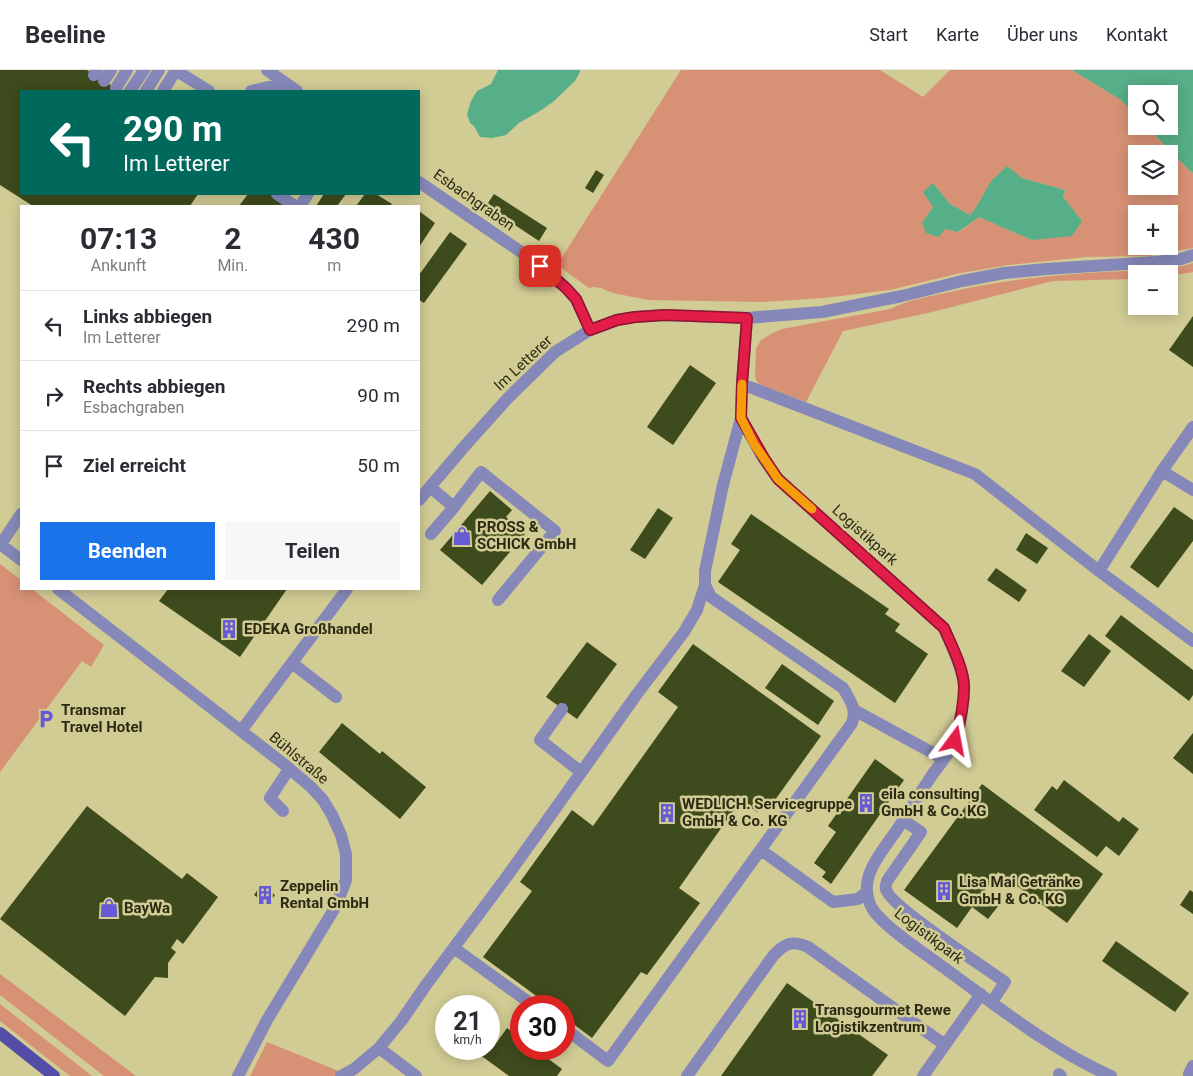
<!DOCTYPE html>
<html lang="de">
<meta charset="utf-8">
<style>
body{margin:0;font-family:Roboto,sans-serif;background:#f7f7f7;color:#2b2b33;height:100vh;display:flex;flex-direction:column;font-size:19px;white-space:nowrap}
*{box-sizing:border-box;margin:0}
p{font-size:16px;color:#7c7c81}
.icon{flex:none;width:28px;height:28px;fill:none;stroke:currentColor;stroke-width:2;stroke-linecap:round;stroke-linejoin:round}
.map{position:relative;flex:1;overflow:hidden}
.drawer{position:absolute;left:20px;top:135px;width:400px;height:385px;display:flex;flex-direction:column;background:#fff;border-radius:0px;box-shadow:0 2px 12px #0003}
.drawer>*{flex:none}
.top-card{position:absolute;left:20px;top:20px;width:400px;height:105px;border-radius:0px;box-shadow:0 2px 12px #0003;background:#00695c;color:#fff;overflow:hidden}
.controls{position:absolute;left:1128px;top:15px;display:grid;gap:10px}
.controls a{display:grid;place-items:center;width:50px;height:50px;border-radius:0px;background:#fff;box-shadow:0 2px 12px #0003;font-size:25px}
.speed{position:absolute;left:435px;top:925px;display:flex;gap:10px;font-size:25px;font-weight:700;text-align:center}
.speed>*{display:grid;place-content:center;width:65px;height:65px;border-radius:50%;background:#fff;box-shadow:0 2px 12px #0003;line-height:1}
.speed small{font-size:12px;font-weight:400}
.speed .limit{border:8px solid #d22;background:#fff;color:#111}
.pin{position:absolute;display:grid;place-items:center;width:42px;height:42px;color:#fff;margin:-21px;border-radius:10px;box-shadow:0 2px 8px #0006}
.me{position:absolute;width:55px;margin:-28px;rotate:13deg;stroke-linejoin:round;filter:drop-shadow(0 0 4px #0008)}
.turn{display:flex;align-items:center;gap:18px;height:105px;padding:0 20px;font-size:22px}
.turn .icon{width:65px;height:65px;stroke-width:2.5}
.turn b{display:block;font-size:35px;line-height:42px}
.eta{display:flex;justify-content:space-evenly;align-items:center;height:85px;text-align:center}
.eta b{font-size:30px;font-weight:700;line-height:35px}
.cta{display:flex;gap:10px;margin-top:auto;padding:10px 20px}
.cta a{flex:1;height:58px;border-radius:0px;background:#1a73e8;color:#fff;font-size:20px;font-weight:700;line-height:58px;text-align:center}
.cta a+a{background:#f7f7f7;color:#2b2b33}
ul{padding:0;list-style:none}
li{display:flex;align-items:center;gap:15px;height:70px;padding:0 20px;border-top:1px solid #e1e1e2}
li div{flex:1}
li b{display:block;font-size:19px}
li em{font-style:normal}
header{display:flex;align-items:center;gap:30px;box-sizing:border-box;height:70px;padding:0 25px;background:#fff;border-bottom:1px solid #e1e1e2}
header strong{font-size:24px}
nav{display:flex;gap:28px;margin-inline-start:auto;font-size:18px}
.map>svg:first-child{display:block}
.green{fill:#d79175;fill-rule:evenodd}
.water{fill:#57af89}
.building{fill:#3e4b1c}
.lines{fill:none;stroke-linecap:round;stroke-linejoin:round}
.minor{stroke:#8688b9;stroke-width:12}
.major{stroke:#534da7;stroke-width:12}
.route-casing{stroke:#92132f;stroke-width:12}
.route{stroke:#e11d48;stroke-width:9}
.slow{stroke:#f59e0b;stroke-width:9}
.labels{text-anchor:middle;dominant-baseline:central;stroke-width:5;stroke-linejoin:round;paint-order:stroke}
.street-label{font-size:15px;fill:#2d2a14;stroke:#d1cb94}
.poi-label{font-size:15px;font-weight:bold;fill:#2d2a14;stroke:#d1cb94;text-anchor:start}
</style>
<header>
<strong>Beeline</strong>
<nav><a>Start</a><a>Karte</a><a>Über uns</a><a>Kontakt</a></nav>
</header>
<div class="map">
<svg width="1193" height="1006" viewBox="0 0 1193 1006">
<rect width="100%" height="100%" fill="#d1cb94"/>
<path class="green" d="M681,0H880L923,27L950,0H1072L1121,30L1136,46V56H1146L1188,99L1193,103V178L1149,186L1086,187L1008,195L956,204L890,220L824,228L764,232L648,230L613,223L601,218L593,217L589,218L557,195ZM1136,84H1169V116H1136ZM1007,96L1021,108L1065,120L1063,127L1032,170L979,147L959,162L922,153L933,137V113L950,134L970,145L975,139L991,111ZM1136,144H1169V176H1136Z
M1193,193V202L1169,206V204H1136V209L1053,211L932,242L843,261L806,332L761,315L757,312L755,307L756,279L761,270L773,263L782,259L890,239C908,230 926,227 945,223C997,211 1049,205 1103,202C1132,200 1164,202 1193,193Z
M0,494L21,510V519H32L104,575L91,597L82,591L0,702Z
M0,904L136,1006H104L0,925Z
M0,934L92,1006H70L0,951Z
M267,972L351,1006H250Z"/>
<path class="water" d="M498,0H580V2L575,11L554,31L540,41L519,53L506,65L492,68L480,67L474,56L470,53L467,44L471,31L477,21L491,14Z
M1072,0H1193V103L1188,99L1146,56H1169V24H1136V46L1121,30Z
M1007,96L1022,108L1065,120L1063,127L1082,151L1072,166L1032,170L979,147L958,162L945,159L939,167L926,163L922,153L933,137L923,122L933,113L950,134L970,145L975,139L991,111Z"/>
<path class="building" d="M0,0H87L120,21H21V124H198L190,136H33L0,115Z
M596,100L604,105L593,123L585,118Z
M248,124H270L288,136H239Z
M324,124H346L337,136H316Z
M365,124H376L392,134L390,136H356Z
M494,124L547,158L539,171L486,136Z
M419,141L435,153L419,177Z
M450,162L467,174L424,233L419,230V205Z
M1193,246V297L1169,280Z
M690,295L716,313L673,375L647,357Z
M490,421L512,440L506,447L525,464L482,515L440,480Z
M1174,437L1193,450V471L1158,518L1130,497Z
M658,438L673,448L645,489L630,480Z
M751,444L889,539L885,544L900,554L895,561L928,584L895,633L718,512L740,480L731,474Z
M1026,463L1048,478L1037,494L1016,480Z
M996,498L1027,520L1019,532L987,510Z
M168,519H287L240,587L159,531Z
M1121,545L1193,600V625L1189,631L1105,566Z
M1089,564L1111,581L1084,617L1061,601Z
M587,572L617,594L577,649L546,627Z
M693,574L821,666L770,737L764,733L757,742L741,730L679,818L700,833L647,905L641,902L592,968L564,947V936H550L483,887L532,821L520,812L572,740L593,756L678,637L658,622Z
M782,594L834,631L818,655L765,618Z
M342,653L380,684L382,681L426,717L400,749L319,682Z
M1193,663V704L1173,688Z
M875,689L904,710L831,814L822,807L826,802L814,793L836,762L828,756Z
M1064,710L1119,752L1123,747L1139,759L1119,786L1106,776L1097,787L1034,740L1052,716L1057,720Z
M982,714L1103,804L1067,853L998,802L983,823L999,835L988,849L972,837L957,858L904,820Z
M87,736L182,809L187,803L218,827L183,874L177,869L171,878L176,882L168,893V908L155,907L125,946L0,849Z
M261,815L275,825L268,835L254,825Z
M1190,820L1193,822V844L1180,835Z
M1116,871L1189,923L1175,942L1102,891Z
M787,913L888,985L872,1006H721Z
M507,958L521,968V979H535L562,999L557,1006H509L472,979H489V977L492,979Z"/>
<g class="lines">
<path class="minor" d="M175,0L209,21
M267,0L297,21
M94,5L97,0
M104,11L111,0
M116,18L127,0
M130,21L144,0
M146,21L159,0
M163,21L176,0
M251,21L286,13
M419,112L527,186L552,205L566,218L576,229L590,260
M277,124L295,136
M300,136L308,124
M747,248L742,314L741,348L763,388L778,409L944,558C951,575 962,596 964,615C965,627 960,659 955,670C950,683 940,694 932,705C918,726 906,748 891,768C880,784 865,802 867,822C868,831 872,840 878,846C894,864 923,882 943,897C997,936 1050,979 1111,1006
M742,314L975,404L1099,501L1193,571
M1162,401L1193,420
M430,417L454,437
M419,430L463,378L508,328L555,282L590,260L617,250L635,247L665,245L747,248L822,242L902,226L962,211L1004,203L1046,199L1156,192L1181,189L1193,185
M431,464L454,437L481,402L555,461L498,530
M0,474L21,490
M1,474L21,444
M1099,501L1162,401L1193,357
M58,519L285,695L311,717L323,730L332,745L341,765L346,784V810L336,836L267,950L238,1006
M292,593L336,627
M562,639L540,670L581,702
M854,640L944,689
M241,661L347,519
M283,741L270,728L289,699
M903,750L921,762L887,811C887,813 885,816 886,819C889,836 986,898 1005,912L992,932
M761,780L833,832L858,829L867,822
M454,878L534,936
M564,958L608,991L852,653C857,639 850,630 843,618L711,527L705,515V501L723,415L741,348
M379,978L416,1006
M1059,1004L1061,1006
M341,1006L354,999L379,978L402,950L426,915L508,805L637,624L684,562L697,540L705,515
M687,1006L773,886C785,873 792,870 808,877L945,975
M923,1006L981,924
M1191,1006L1189,1004L1193,996"/>
<path class="major" d="M0,963L54,1006"/>
</g>
<g class="lines">
<g class="route-casing">
<path id="route" d="M540,196L566,218L576,229L590,260L617,250L635,247L665,245L747,248L742,314L741,348L764,388L778,409L944,558C951,574 964,599 964,617C964,635 960,653 955,671"/>
</g>
<use href="#route" class="route"/>
<path class="slow" d="M742,314L741,348L754,374L778,409L812,439"/>
</g>
<defs>
<g id="shop-bare" transform="scale(1.5)"><path d="M-5-2.5h2.3a2.7 3.5 0 0 1 5.4 0H5L5.5 6h-11ZM-1.5-2.5h3a1.5 2.3 0 0 0-3 0Z" fill="#675bd5" stroke="#d1cb94" stroke-width="2.5" paint-order="stroke"/></g>
<g id="building-bare" transform="scale(1.5)"><path d="M-4-6H4V6H1V3H-1V6H-4ZM-2.5-4.3h1.7v1.8h-1.7ZM.8-4.3h1.7v1.8H.8ZM-2.5-1h1.7V.8h-1.7ZM.8-1h1.7V.8H.8Z" fill="#675bd5" stroke="#d1cb94" stroke-width="2.5" paint-order="stroke"/></g>
<g id="parking-bare" transform="scale(1.5)"><path d="M-3.5-5.5H1a3.5 3.5 0 0 1 0 7H-1V5.5H-3.5ZM-1-3.4V-.6H.8a1.4 1.4 0 0 0 0-2.8Z" fill="#675bd5" stroke="#d1cb94" stroke-width="2.5" paint-order="stroke"/></g>
</defs>
<g fill-rule="evenodd">
<use href="#shop-bare" x="462" y="466"/>
<use href="#building-bare" x="229" y="559"/>
<use href="#parking-bare" x="46" y="649"/>
<use href="#building-bare" x="866" y="733"/>
<use href="#building-bare" x="667" y="743"/>
<use href="#building-bare" x="944" y="821"/>
<use href="#building-bare" x="265" y="825"/>
<use href="#shop-bare" x="109" y="838"/>
<use href="#building-bare" x="800" y="949"/>
</g>
<g class="labels">
<g class="street-label">
<text transform="translate(474 130) rotate(35)">Esbachgraben</text>
<text transform="translate(523 293) rotate(-43)">Im Letterer</text>
<text transform="translate(865 465) rotate(42)">Logistikpark</text>
<text transform="translate(299 688) rotate(40)">Bühlstraße</text>
<text transform="translate(929 866) rotate(37)">Logistikpark</text>
</g>
<g class="poi-label">
<text x="477" y="457">PROSS &amp;<tspan x="477" dy="17">SCHICK GmbH</tspan></text>
<text x="244" y="559">EDEKA Großhandel</text>
<text x="61" y="640">Transmar<tspan x="61" dy="17">Travel Hotel</tspan></text>
<text x="881" y="724">eila consulting<tspan x="881" dy="17">GmbH &amp; Co. KG</tspan></text>
<text x="682" y="734">WEDLICH. Servicegruppe<tspan x="682" dy="17">GmbH &amp; Co. KG</tspan></text>
<text x="959" y="812">Lisa Mai Getränke<tspan x="959" dy="17">GmbH &amp; Co. KG</tspan></text>
<text x="280" y="816">Zeppelin<tspan x="280" dy="17">Rental GmbH</tspan></text>
<text x="124" y="838">BayWa</text>
<text x="815" y="940">Transgourmet Rewe<tspan x="815" dy="17">Logistikzentrum</tspan></text>
</g>
</g>
</svg>
<div class="controls">
<a><svg class="icon" aria-label="search" viewBox="0 0 24 24"><circle cx="10" cy="10" r="6"/><path d="M15 15l6 6"/></svg></a>
<a><svg class="icon" aria-label="layers" viewBox="0 0 24 24"><path d="M12 4l9 5-9 5-9-5zM3 14l9 5 9-5"/></svg></a>
<a>+</a>
<a>−</a>
</div>
<div class="speed"><div>21<small>km/h</small></div><div class="limit">30</div></div>
<div class="pin" style="left:540px;top:196px;background:#d93025"><svg class="icon" aria-label="arrive" viewBox="0 0 24 24"><path d="M6 21V4h12l-3 4 3 4H6"/></svg></div>
<svg class="me" style="left:955px;top:671px" viewBox="-20 -20 40 40"><path d="M0-17L14 15 0 8-14 15z" fill="#e11d48" stroke="#fff" stroke-width="4"/></svg>
<div class="top-card">
<div class="turn"><svg class="icon" aria-label="left" viewBox="0 0 24 24"><path d="M17 20v-9H6M10 6l-5 5 5 5"/></svg><div><b>290 m</b>Im Letterer</div></div>
</div>
<section class="drawer">
<div class="eta">
<div><b>07:13</b><p>Ankunft</p></div>
<div><b>2</b><p>Min.</p></div>
<div><b>430</b><p>m</p></div>
</div>
<ul>
<li><svg class="icon" aria-label="left" viewBox="0 0 24 24"><path d="M17 20v-9H6M10 6l-5 5 5 5"/></svg><div><b>Links abbiegen</b><p>Im Letterer</p></div><em>290 m</em></li>
<li><svg class="icon" aria-label="right" viewBox="0 0 24 24"><path d="M7 20v-9h11M14 6l5 5-5 5"/></svg><div><b>Rechts abbiegen</b><p>Esbachgraben</p></div><em>90 m</em></li>
<li><svg class="icon" aria-label="arrive" viewBox="0 0 24 24"><path d="M6 21V4h12l-3 4 3 4H6"/></svg><div><b>Ziel erreicht</b></div><em>50 m</em></li>
</ul>
<div class="cta"><a>Beenden</a><a>Teilen</a></div>
</section>
</div>
